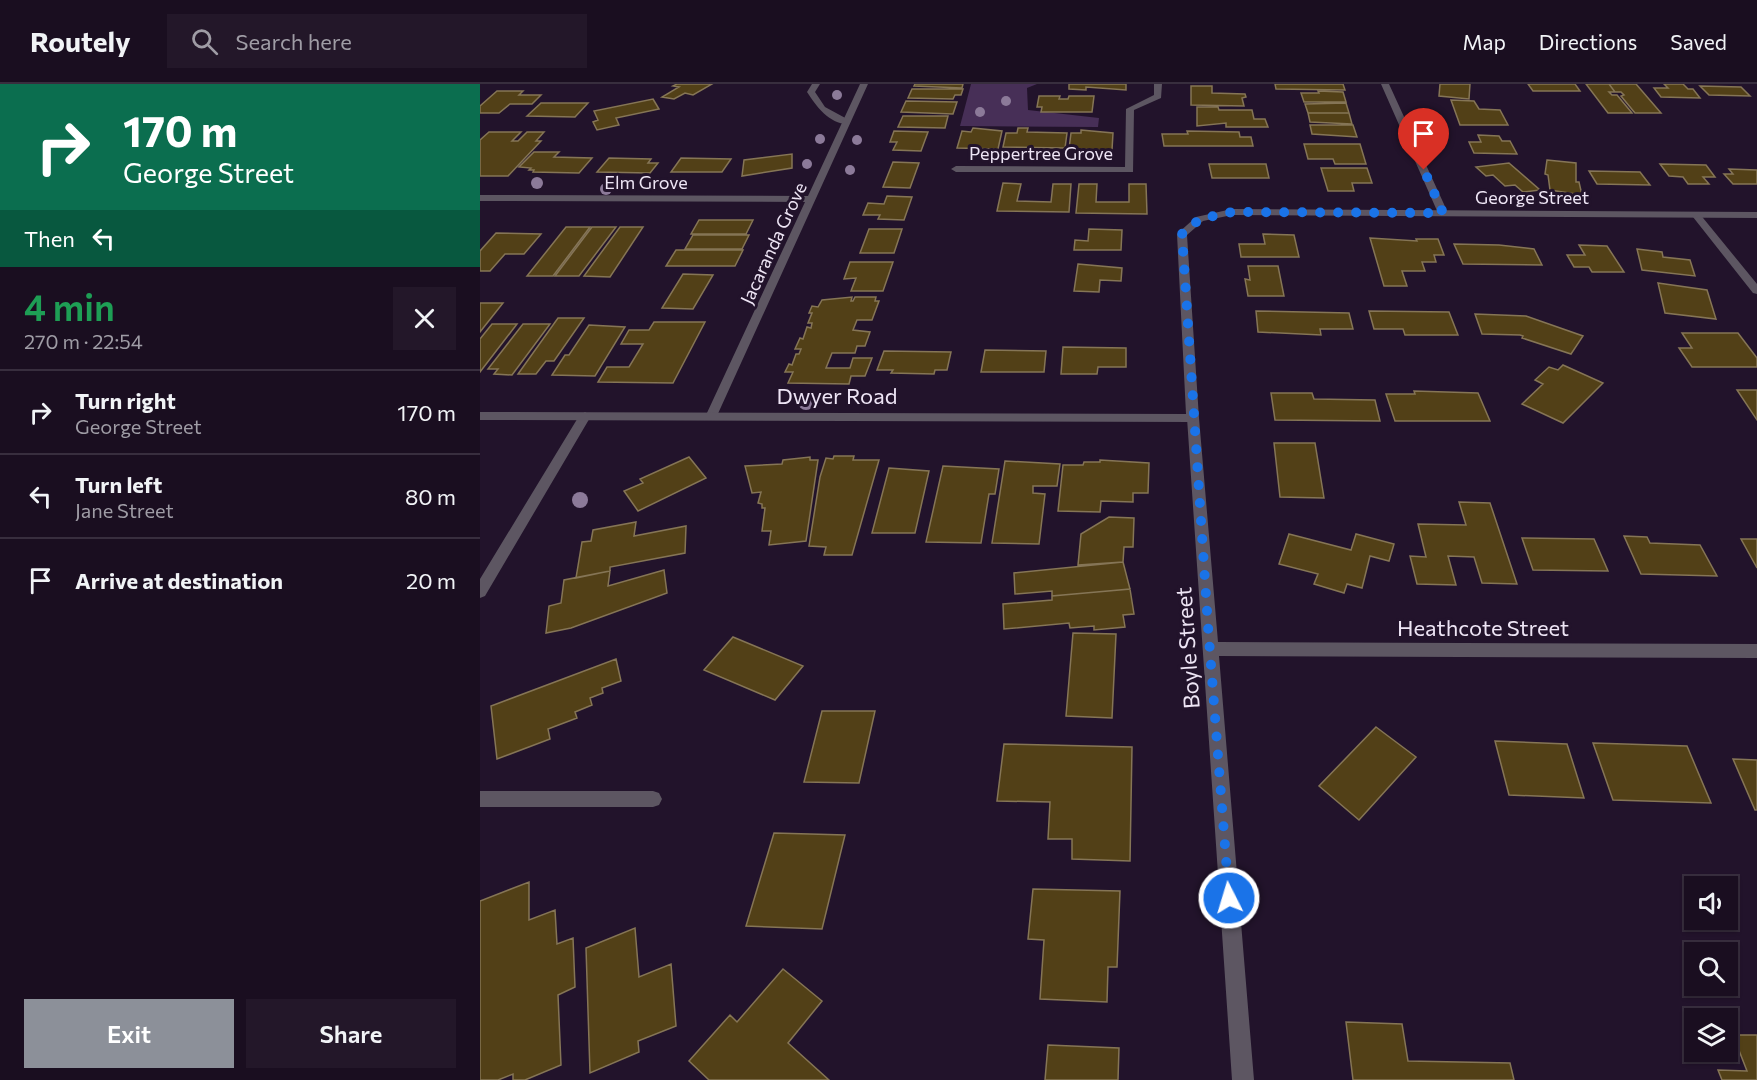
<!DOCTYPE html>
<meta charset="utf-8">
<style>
body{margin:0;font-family:Commissioner,sans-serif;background:#231729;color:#f1f3f6;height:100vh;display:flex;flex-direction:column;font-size:22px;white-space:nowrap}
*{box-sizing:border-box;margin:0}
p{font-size:20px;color:#9f9ca5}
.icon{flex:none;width:33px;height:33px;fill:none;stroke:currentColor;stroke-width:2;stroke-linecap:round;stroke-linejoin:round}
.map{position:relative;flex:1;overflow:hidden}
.details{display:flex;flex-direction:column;background:#1a0e20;width:480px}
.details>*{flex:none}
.banner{background:#0b6e4f;color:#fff;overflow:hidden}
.tools{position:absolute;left:1204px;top:792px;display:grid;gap:12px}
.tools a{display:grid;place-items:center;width:54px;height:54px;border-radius:0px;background:#1a0e20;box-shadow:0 2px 4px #0004,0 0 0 2px #382e3e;font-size:30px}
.pin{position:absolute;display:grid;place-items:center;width:51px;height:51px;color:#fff;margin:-62px -26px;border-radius:50% 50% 50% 0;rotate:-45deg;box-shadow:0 0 6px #0007}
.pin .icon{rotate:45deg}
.me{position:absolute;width:66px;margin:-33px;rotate:355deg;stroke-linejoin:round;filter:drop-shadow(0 0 4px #0008)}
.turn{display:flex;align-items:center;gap:21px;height:126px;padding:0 24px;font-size:27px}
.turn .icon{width:78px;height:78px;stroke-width:2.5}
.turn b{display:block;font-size:42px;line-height:51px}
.then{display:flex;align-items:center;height:57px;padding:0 24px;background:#0003;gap:12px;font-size:22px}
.round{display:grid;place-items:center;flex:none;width:63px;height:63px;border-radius:0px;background:#231729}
.overview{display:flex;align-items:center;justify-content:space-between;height:102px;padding:0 24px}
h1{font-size:36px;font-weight:600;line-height:45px;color:#1e9e55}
.primary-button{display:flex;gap:12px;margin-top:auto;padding:12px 24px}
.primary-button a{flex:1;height:69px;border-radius:0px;background:#8c9099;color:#fff;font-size:24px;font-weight:600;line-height:69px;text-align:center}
.primary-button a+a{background:#231729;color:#f1f3f6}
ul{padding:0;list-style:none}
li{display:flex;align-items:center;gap:18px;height:84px;padding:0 24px;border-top:2px solid #382e3e}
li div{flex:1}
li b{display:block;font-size:22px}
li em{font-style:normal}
header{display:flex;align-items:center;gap:36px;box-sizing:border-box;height:84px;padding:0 30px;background:#1a0e20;border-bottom:2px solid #382e3e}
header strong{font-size:28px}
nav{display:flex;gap:33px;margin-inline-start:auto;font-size:21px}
.search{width:420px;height:54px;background:#231729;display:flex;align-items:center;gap:15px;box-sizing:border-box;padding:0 21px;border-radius:0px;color:#9f9ca5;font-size:22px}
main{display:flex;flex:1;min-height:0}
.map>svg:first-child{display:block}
.green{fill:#472f57}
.building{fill:#524017;stroke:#857556;stroke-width:1.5}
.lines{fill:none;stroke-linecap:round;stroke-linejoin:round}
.service{fill:#5d5662;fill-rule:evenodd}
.minor{fill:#5d5662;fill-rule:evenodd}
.tertiary{fill:#5d5662;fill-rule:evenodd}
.tree{fill:#8c7a99}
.route{stroke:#1a73e8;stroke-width:10;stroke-dasharray:0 18}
.labels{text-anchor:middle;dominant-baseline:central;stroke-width:6;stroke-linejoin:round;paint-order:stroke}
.far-street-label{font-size:18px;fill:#eee5f5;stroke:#22132b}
.street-label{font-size:22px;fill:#eee5f5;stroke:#22132b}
</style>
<header>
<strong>Routely</strong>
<div class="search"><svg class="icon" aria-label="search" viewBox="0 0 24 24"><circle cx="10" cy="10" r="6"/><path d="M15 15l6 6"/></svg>Search here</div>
<nav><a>Map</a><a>Directions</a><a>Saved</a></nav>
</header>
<main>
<section class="details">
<div class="banner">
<div class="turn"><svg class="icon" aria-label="right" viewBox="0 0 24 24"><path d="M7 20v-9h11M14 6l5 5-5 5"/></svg><div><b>170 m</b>George Street</div></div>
<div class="then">Then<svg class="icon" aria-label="left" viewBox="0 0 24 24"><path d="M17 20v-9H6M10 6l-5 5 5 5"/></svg></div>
</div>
<div class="overview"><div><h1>4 min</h1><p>270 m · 22:54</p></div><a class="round"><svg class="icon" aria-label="close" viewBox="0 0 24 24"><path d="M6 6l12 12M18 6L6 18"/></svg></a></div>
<ul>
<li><svg class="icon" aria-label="right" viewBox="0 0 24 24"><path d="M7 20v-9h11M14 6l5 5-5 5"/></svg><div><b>Turn right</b><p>George Street</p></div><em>170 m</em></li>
<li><svg class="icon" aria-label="left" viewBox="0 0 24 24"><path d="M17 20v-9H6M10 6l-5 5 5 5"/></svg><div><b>Turn left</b><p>Jane Street</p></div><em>80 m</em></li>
<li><svg class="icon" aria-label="arrive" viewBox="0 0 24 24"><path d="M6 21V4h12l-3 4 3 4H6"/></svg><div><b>Arrive at destination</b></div><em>20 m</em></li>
</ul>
<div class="primary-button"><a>Exit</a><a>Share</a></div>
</section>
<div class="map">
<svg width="1277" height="996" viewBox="0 0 1277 996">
<rect width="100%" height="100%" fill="#22132b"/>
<path class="green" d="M491,0H557L547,4L548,26L619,34L618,43L480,42Z"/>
<path class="building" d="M197,0H232L213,11L205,9L194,15L182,13L199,3L193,2Z
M435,0H483L482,4L434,2Z
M589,0H646V6L606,3V6L589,5Z
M795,0H863L865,6L796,5Z
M960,0H990L989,15L959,12Z
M1048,0H1095L1100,7H1053Z
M1106,0H1129L1135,8H1129L1132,11H1137L1152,29H1128Z
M1129,0H1156L1181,29H1155L1141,12L1144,11L1141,8H1135Z
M1184,0H1203L1208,5H1213L1220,14L1181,13L1174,4H1188Z
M711,2H732V9L765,10L766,13L762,14L764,22L711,21Z
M1220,2L1261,3L1270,12L1229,11Z
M432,5H483L481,11H475L473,15L428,14Z
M17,7H43L39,11H61L52,20H30L19,29H0V22Z
M838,7L863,8L866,18H824L821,9H839Z
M559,12H580L579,15H588L589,12H614L612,28H561L562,23H557Z
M173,15L179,25L136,34L139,41L117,46L113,38L118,36L114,27Z
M971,16L994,17L999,25L1020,26L1028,41H980Z
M426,17L477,18L473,30L421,28Z
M61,19H108L95,33L47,32Z
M866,19L869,29H828L825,20Z
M717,23H738L739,26H772L774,35H785L788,43H746V39L717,42Z
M828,29H869L872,40L830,38Z
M423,32H468L465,44L418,43Z
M830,41H873L877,53L832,50Z
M493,44L522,47L518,65L477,64L482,47L491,48Z
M538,44H548L547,48L587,49L585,64L523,63L526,49H537Z
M601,46L633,49L632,66L589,65L591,49H601Z
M414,47L448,48L441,67L413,66L417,58H410Z
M707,47L759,48L760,53H771L773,62H684L682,50H708Z
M9,48H41L32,57H38L47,48H64L56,57H61L28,92H0V56Z
M998,51L1019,52L1022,57H1030L1037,70L994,69L989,58H1001Z
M824,60H880L886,80H855L853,75H828Z
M54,68H79L74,73L112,74L99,89L53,88L54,86H49L51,84L39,83Z
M312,70V84L262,92L264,76Z
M129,74L171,75L168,79H178L170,89L117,88Z
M201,74L251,75L242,88H191Z
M1067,76L1096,79V98H1099L1102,111L1070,106L1068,91L1065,90Z
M413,78L439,79L430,104L403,103Z
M1029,79L1060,106L1043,108L1035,101L1025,102L1013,91L1006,92L996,83Z
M729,80H786L789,94H732Z
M1180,80L1226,81L1235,93H1223L1229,100H1208L1203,93L1189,92Z
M841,84H887L892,99H872L874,107H848Z
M1249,85L1277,86V100H1253L1244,90H1253Z
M1109,87L1160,88L1170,101L1117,100Z
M523,99L541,100L537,117L571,118L573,100H591L589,128L517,127Z
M599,100H617L616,118H649V100H666L667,130L596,129Z
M407,112L432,113L424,136L398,135L400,131H383L388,119L404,120Z
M219,136H273L266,150H211Z
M86,143H110L73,192H47Z
M112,143H136L99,192H75Z
M140,143H163L130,193L104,192Z
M389,145H422L414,169H380Z
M609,145L642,146L641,166H594L595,156L608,157Z
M16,149L61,150L44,170H25L10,187H0V167Z
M783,150L814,151L819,173H761L759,160H785Z
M213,151H269L262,165H205Z
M890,154L937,157L936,155H958L964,171H954L956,178H942L945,187H922L927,202H904Z
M974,160L1019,161L1054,165L1062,181L983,180Z
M1099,161L1127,162L1144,188H1112L1109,183H1094L1087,171H1105Z
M1157,165L1182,168L1183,173L1210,176L1215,192L1162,186Z
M196,166H263L255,182H186Z
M370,178H413L403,207H371L376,194L364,195Z
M598,180L642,184L641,197L620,196L619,208L594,207Z
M768,182H798L804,212H768L765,195L770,196Z
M203,190L233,191L213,225L182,224Z
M1178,199L1227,206L1236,235L1185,229Z
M372,213L371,217H373L375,213H396L395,217H399L392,236H377L373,246L390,248L385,262H377L375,269H352L346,284H370L373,274H392L385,292H371L369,300L308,299L313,288H305L309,280L312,281L316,270H319L321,265H315L320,254L323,255L327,243L331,244L332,239H328L332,229H329L332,222L338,223L342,216Z
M0,219H23L0,248Z
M776,227L869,229L873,245H840L841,251L778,248Z
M889,227L969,228L978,251H925L923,245H894Z
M995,230L1046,232L1103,252L1091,270L1042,254L1043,252L1040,251L1002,250Z
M78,234H104L74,277H66L56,290H38Z
M174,238H225L193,299L118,298L127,283H149L163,260H141L149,246H169Z
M12,240H37L0,288V255Z
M43,240H70L32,291L14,290L18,285H8Z
M109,241L145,243L115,292L72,291L85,271H89Z
M1202,249H1258L1277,274V283H1212L1199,264H1212Z
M583,263L646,264V283H618L617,290H581Z
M505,266L566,267L564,288H501Z
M404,267L471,268L467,286H455L454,290L411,289L413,286H397Z
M1083,281L1123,299L1083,339L1042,320L1063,300L1055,296L1069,283L1078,286Z
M1257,306H1277V336Z
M934,307L998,309L1010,337H915L906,310H935Z
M791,309H832L834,315L895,316L900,337L795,336Z
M794,359H835L844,414L800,413Z
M354,372H374L373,376H399L372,471H344L346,463L329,462L340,393L346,374L353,375Z
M209,373L226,394L158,427L144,407L163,399L160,395Z
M330,373V376H338L326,457L289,461L291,447H282L285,424H282V420L278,419L281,408L272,409L265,382L302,380L303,376Z
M620,376L669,379L668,409H653V418L621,417L620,428L578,427L583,381H603L604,378H620Z
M525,377L580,380L577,402H553V409L565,410L559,460L512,459Z
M463,382L519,385L515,410H509L501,459L446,458Z
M409,384L449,387L435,449H392Z
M979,418L1010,419L1037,500L1002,499L994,473L968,472L976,501L937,500L930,472L946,473L938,440L986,441Z
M629,433L654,434L653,463H644L643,478L598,481L601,450Z
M156,438L154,452L206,442L205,469L130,483V487L96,494L102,458L111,457L113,446Z
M809,450L871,466L876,450L914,460L909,477L890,472L882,504L867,500L864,509L834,500L838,490L799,480Z
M1144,452L1167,453L1170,459L1220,461L1237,492L1161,490Z
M1042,454L1114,455L1128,487L1053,486Z
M1261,455H1277V484Z
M643,478L650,505L572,512V507L535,510L534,489Z
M184,486L187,509L91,544L66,549L69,522L81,519L84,496L130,487L128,502Z
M650,505L654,530L643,531L645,543L614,546V542L590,544L589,539L524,545L523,520L572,516V512Z
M593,549L636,550L632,634L586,632Z
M253,553L323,582L295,616L224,586Z
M136,575L141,597L122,604L123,609L110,614L112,621L95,628L97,634L68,645L70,655L17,675L11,622Z
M342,627H395L379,699L324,698Z
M896,643L936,673L879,736L839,702Z
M1015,657L1087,660L1104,714L1029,711Z
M1113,659L1207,662L1231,719L1133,716Z
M524,660L652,663L650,777L592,775V755H568L570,718L517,717Z
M1253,675L1277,676V726H1275Z
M294,749L365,751L342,845L266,842Z
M49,798V836L75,826L77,860L93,854L95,903L78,911L81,981L45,996H33V990L18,996H0V817Z
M553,805L640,807L637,883H628L627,918L560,915L564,856L548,855Z
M155,844L159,893L191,880L196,942L158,957L159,968L110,989L106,864Z
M303,885L342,917L308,959L349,996H229L209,977L250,931L257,938Z
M866,938L922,940L928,977L1030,979L1034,996H873Z
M1253,951H1277V996H1242L1238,986L1267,987Z
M568,961L639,964L638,996H565Z"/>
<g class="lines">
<path class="service" d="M332,0H340L335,8L345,23L369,36V40C350,41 336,22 327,8Z
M674,0H682L681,14L654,26L653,88H476L471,85L476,82L645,83L646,25L674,11Z"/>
<path class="minor" d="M380,0H388L236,334L232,335L226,331L325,118L0,117V111L328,112Z
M901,0H909L968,129L966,131L958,129Z
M1213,129H1219L1277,200V210L1273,209L1213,133Z
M105,328L111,332L5,512L0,514V495L99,332Z
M713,330L719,334L738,558L1277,560V574L739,572L774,996H752L707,334Z
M0,707H173L179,709L182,715L179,721L173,723H0Z"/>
<path class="tertiary" d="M752,125L1277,128V134L752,131L723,137L707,151L719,334L713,338L0,336V328L706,330L697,150L716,133Z"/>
</g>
<g class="tree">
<circle cx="357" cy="11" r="5"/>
<circle cx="526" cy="17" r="5"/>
<circle cx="500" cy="28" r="5"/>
<circle cx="340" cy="55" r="5"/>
<circle cx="377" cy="56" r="5"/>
<circle cx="327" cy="80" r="5"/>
<circle cx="370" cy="86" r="5"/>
<circle cx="57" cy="99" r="6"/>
<circle cx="126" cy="105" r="6"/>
<circle cx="326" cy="318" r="8"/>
<circle cx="100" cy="416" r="8"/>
</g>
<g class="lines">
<path class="route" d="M749,814L728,542L702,150L720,135L752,128L963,129L944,86"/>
</g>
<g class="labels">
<g class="far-street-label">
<text x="561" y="69">Peppertree Grove</text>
<text x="166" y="98">Elm Grove</text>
<text x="1052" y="113">George Street</text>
<text transform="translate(293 159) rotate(-65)">Jacaranda Grove</text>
</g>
<g class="street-label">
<text x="357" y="311">Dwyer Road</text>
<text x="1003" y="543">Heathcote Street</text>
<text transform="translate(707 564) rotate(-94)">Boyle Street</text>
</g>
</g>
</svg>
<div class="tools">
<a><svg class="icon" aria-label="sound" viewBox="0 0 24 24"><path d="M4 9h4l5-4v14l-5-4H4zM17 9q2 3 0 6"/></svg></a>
<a><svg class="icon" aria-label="search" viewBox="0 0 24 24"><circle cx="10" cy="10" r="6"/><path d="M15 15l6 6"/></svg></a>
<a><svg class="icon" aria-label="layers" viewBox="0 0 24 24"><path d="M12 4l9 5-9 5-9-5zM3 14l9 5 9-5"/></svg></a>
</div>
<div class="pin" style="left:944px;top:86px;background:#d93025"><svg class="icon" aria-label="arrive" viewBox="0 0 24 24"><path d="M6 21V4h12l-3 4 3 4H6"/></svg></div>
<svg class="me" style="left:749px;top:814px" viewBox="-20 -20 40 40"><circle r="17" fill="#1a73e8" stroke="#fff" stroke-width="3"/><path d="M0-11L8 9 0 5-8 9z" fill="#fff"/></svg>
</div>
</main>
